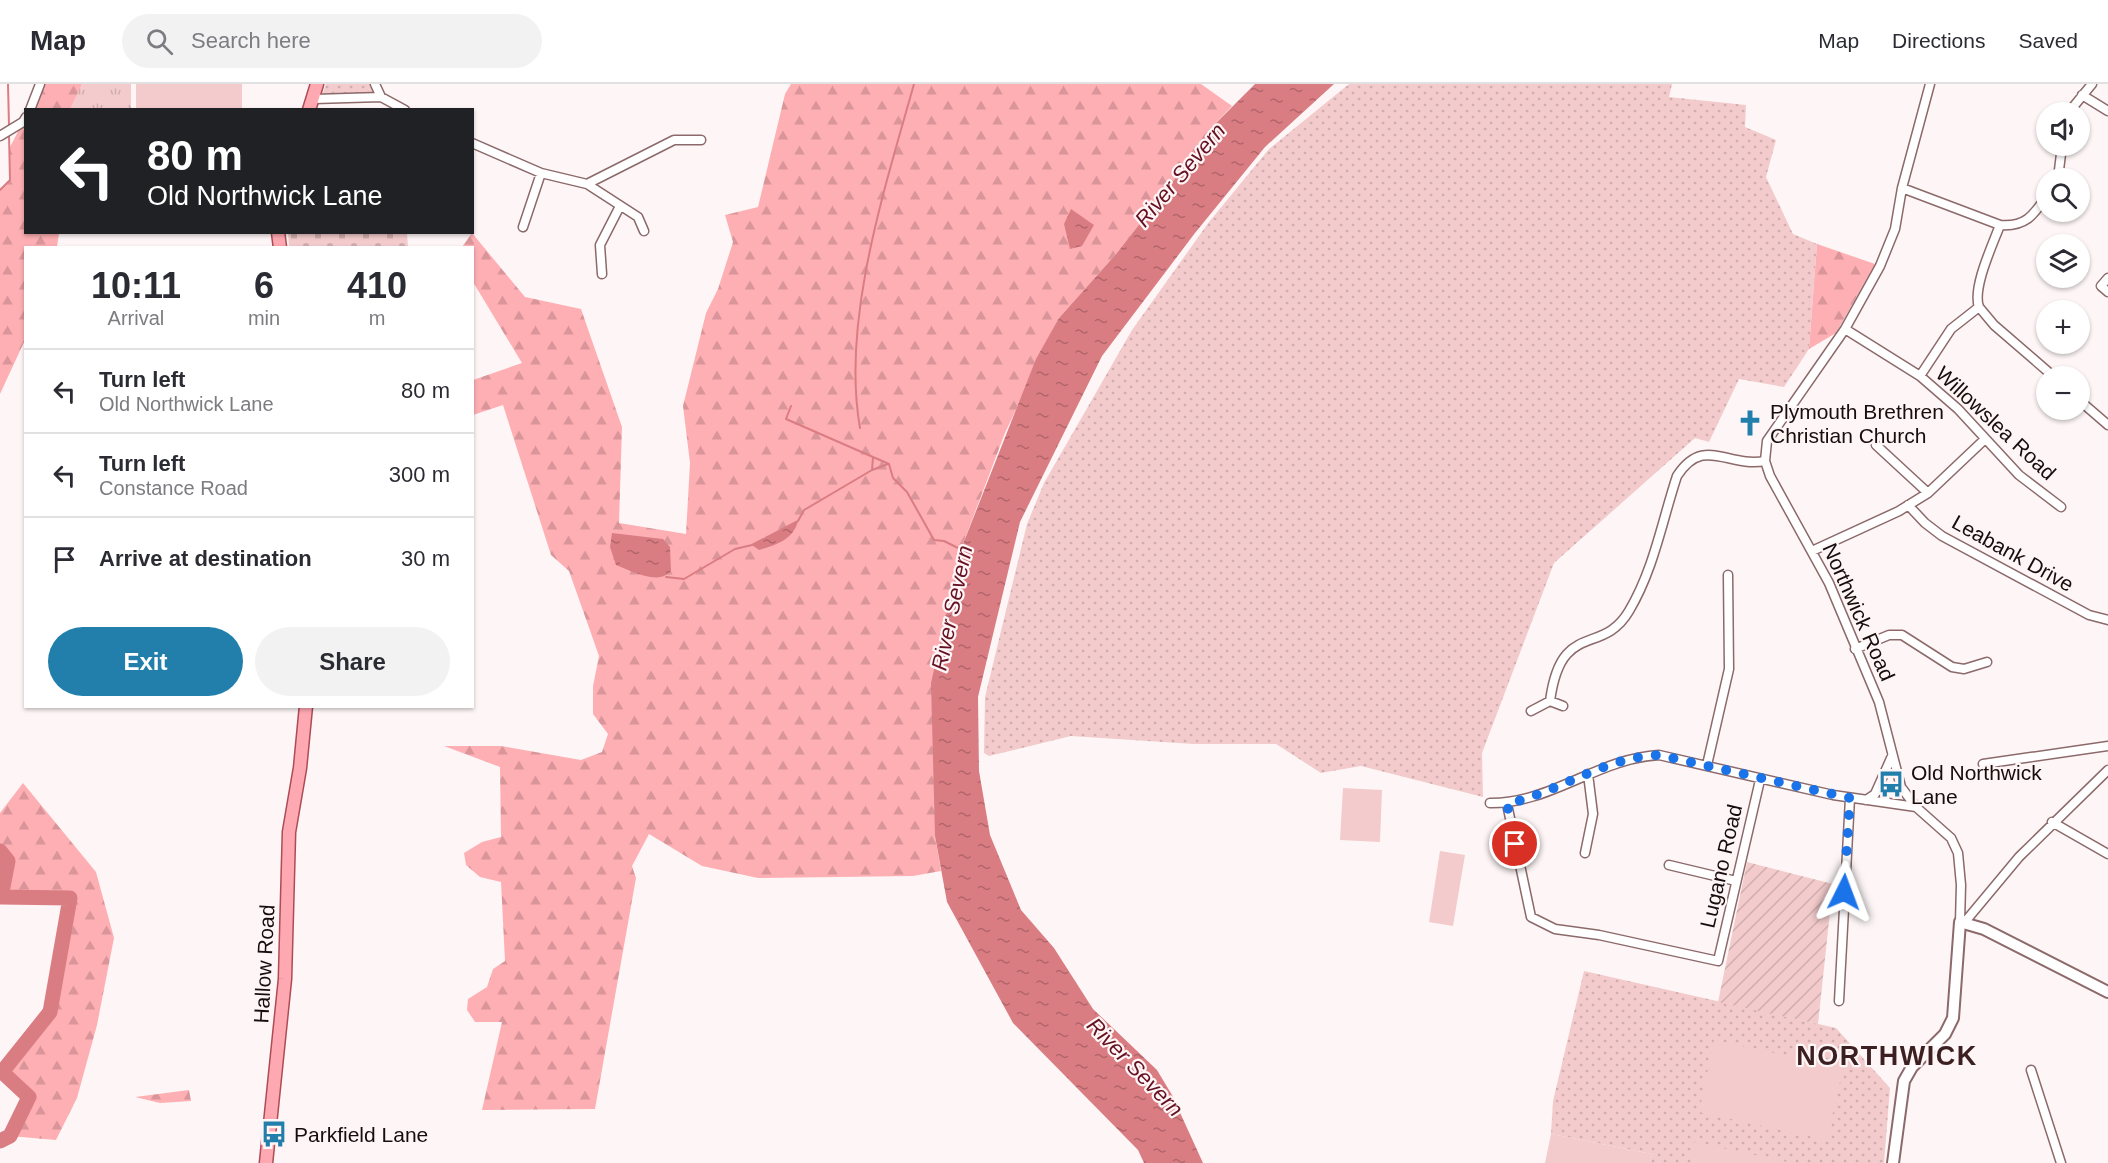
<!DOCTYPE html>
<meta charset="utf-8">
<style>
body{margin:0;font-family:Helvetica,sans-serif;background:#f2f2f3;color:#2b2b33;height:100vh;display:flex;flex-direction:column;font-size:22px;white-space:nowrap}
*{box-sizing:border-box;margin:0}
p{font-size:20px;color:#7c7c81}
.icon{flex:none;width:33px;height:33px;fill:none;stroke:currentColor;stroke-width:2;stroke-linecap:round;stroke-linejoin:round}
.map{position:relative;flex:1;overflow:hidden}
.side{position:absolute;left:24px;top:162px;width:450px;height:462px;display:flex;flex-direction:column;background:#fff;border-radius:0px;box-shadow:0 2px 4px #0004}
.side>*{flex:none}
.top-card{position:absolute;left:24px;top:24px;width:450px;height:126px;border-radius:0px;box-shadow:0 2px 4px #0004;background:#202124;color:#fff;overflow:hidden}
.fabs{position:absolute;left:2036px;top:18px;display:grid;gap:12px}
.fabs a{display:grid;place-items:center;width:54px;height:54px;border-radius:50%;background:#fff;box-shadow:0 2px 4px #0004;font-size:30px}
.pin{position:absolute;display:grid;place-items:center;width:51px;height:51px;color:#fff;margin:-26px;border:3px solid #fff;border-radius:50%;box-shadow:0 2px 6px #0007}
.me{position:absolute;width:66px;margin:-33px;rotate:3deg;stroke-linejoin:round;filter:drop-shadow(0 0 4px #0008)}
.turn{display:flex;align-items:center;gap:21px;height:126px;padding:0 24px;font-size:27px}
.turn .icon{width:78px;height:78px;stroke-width:2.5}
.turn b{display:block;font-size:42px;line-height:51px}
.eta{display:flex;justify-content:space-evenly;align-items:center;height:102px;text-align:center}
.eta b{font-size:36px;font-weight:700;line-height:42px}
.primary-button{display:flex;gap:12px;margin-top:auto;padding:12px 24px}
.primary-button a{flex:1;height:69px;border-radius:36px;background:#227fac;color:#fff;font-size:24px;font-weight:700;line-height:69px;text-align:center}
.primary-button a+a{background:#f2f2f3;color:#2b2b33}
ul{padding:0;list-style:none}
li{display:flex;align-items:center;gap:18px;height:84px;padding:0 24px;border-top:2px solid #e1e1e2}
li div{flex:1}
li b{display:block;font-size:22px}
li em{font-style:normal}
header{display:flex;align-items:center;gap:36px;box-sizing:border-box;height:84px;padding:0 30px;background:#fff;border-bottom:2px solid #e1e1e2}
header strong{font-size:28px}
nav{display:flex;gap:33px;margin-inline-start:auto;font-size:21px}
.search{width:420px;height:54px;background:#f2f2f3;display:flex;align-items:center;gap:15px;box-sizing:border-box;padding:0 21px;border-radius:33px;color:#7c7c81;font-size:22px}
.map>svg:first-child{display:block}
.grass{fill:url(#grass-dots)}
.forest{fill:url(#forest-firs)}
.cemetery{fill:url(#cemetery-stones)}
.park{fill:url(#park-tufts)}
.garden{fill:url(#garden-furrows)}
.pitch{fill:#f3cbcc}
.water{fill:url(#water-ripples)}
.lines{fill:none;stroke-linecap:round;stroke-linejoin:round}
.stream{stroke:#da7d83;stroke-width:2}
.river{stroke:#da7d83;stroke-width:15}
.street-casing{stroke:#8c696a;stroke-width:11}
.secondary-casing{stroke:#8c696a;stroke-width:14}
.primary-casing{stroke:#ae4c56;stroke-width:15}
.street{stroke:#fff;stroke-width:8}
.secondary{stroke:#fff;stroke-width:10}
.primary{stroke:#fea8b2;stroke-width:12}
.route{stroke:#1a73e8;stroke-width:10;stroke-dasharray:0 18}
.labels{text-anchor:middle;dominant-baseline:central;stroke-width:4.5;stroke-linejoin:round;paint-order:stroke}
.poi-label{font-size:21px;fill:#190c0d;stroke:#fef6f6;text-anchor:start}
.street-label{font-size:21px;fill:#190c0d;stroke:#fef6f6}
.water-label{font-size:22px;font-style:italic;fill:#612;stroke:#fef6f6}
.district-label{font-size:27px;font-weight:bold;letter-spacing:1.5px;fill:#3c1f21;stroke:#fef6f6}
</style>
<header>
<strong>Map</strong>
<div class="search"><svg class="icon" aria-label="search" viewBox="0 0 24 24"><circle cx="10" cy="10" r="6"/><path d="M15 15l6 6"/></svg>Search here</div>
<nav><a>Map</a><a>Directions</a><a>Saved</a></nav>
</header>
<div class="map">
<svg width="2108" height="1079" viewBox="0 0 2108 1079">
<defs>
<pattern id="grass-dots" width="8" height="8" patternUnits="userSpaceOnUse" patternTransform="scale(1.5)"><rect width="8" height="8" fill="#f3cbcc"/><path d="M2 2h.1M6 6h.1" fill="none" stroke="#d0adae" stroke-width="1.8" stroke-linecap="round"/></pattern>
<pattern id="forest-firs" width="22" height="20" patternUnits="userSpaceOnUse" patternTransform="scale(1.5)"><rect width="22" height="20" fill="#feafb3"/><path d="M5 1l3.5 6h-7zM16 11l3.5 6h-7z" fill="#d99599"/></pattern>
<pattern id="cemetery-stones" width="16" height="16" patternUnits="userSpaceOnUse" patternTransform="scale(1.5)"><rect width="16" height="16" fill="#f3cbcc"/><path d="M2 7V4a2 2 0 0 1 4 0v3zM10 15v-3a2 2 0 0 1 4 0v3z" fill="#d0adae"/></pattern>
<pattern id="park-tufts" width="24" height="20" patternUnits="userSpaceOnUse" patternTransform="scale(1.5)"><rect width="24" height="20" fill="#f3cbcc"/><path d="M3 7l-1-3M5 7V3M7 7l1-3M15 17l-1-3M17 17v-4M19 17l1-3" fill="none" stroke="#d0adae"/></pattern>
<pattern id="garden-furrows" width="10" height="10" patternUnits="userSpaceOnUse" patternTransform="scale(1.5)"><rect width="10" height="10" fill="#f3cbcc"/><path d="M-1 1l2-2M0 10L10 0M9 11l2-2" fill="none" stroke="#d0adae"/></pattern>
<pattern id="water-ripples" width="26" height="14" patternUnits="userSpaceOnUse" patternTransform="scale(1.5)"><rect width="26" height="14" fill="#da7d83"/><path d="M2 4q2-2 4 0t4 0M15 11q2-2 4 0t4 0" fill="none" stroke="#b0656a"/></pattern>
</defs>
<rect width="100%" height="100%" fill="#fef6f6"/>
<path class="grass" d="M326,0H375L381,13L322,11Z
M1349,0H1672L1669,13L1746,21L1745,43L1776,56L1766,93L1793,150L1817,160L1809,265L1784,303L1739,295L1709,358L1695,354L1554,479L1482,669L1483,713L1361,682L1321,689L1276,660H1193L1071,652L989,672L984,669L985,613L1027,440L1044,399L1132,246L1209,138L1269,65Z
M1584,887L1836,944L1890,1004L1884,1079H1650L1652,1070L1551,1050L1553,1017Z"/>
<path class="forest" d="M44,0H82L73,25L30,26Z
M791,0H1201L1232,22L1204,51L1181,87L1116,170L1059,234L1005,349L961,465L935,752L941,787L913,792L758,794L702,782L649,750L632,782L636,794L595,1025L482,1026L502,938H475L467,926L468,915L487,903L493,885L505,877L501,798L480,793L466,781L464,769L482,758L501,753L500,683L444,662H501L581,676L602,668L608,650L593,630V602L599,572L569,487L551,471L503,321L473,331V296L522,279L473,198L472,164L462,163L472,149L525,213L581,225L622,343L619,439L686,450L690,379L683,322L706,229L718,205L733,158L725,131L758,123L785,10Z
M25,34L26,148L59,149L57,163L26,164L25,256L0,310V106L10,96L9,65Z
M1817,160L1875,180L1836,249L1809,265Z
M23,699L96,788L114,854L97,941L77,1014L56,1056L10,1052L28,1013L2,988L50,928L70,814L0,817L8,777L0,767V729Z
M189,1006L191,1017L160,1019L135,1013Z"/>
<path class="cemetery" d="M288,149H407L408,163H289Z"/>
<path class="park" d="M82,0H131V25H70Z"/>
<path class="garden" d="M1747,778L1833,800L1818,940L1718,918Z"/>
<path class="pitch" d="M136,0H242V25H136Z
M1343,704L1382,706L1380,758L1340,756Z
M1440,767L1465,771L1453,842L1429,838Z
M1714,956L1843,984L1827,1056L1699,1028Z
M1551,1050L1652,1070L1650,1079H1545Z
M1694,1058L1792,1079H1690Z"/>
<path class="water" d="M1255,0H1334L1265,63L1195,149L1102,272L1020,438L978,613L979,687L990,751L1021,826L1054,864L1093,925L1157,986L1172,1011L1203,1079H1144L1138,1066L1013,939L947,818L935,752L931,599L961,465L1036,275L1059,234L1116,170L1181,87L1204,51Z
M1071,125L1094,141L1082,162L1070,165L1064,140Z
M798,437C793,456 776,461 759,466L752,461Z
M612,449L663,455L670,463L671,487C658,502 632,487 616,481L610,463Z"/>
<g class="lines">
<path class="stream" d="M8,0L9,42
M0,106L10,96L9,51
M791,322L786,335L889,380L893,394L907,408L934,456L944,457L962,466
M860,344C841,237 885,104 914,0
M872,386L888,380
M666,493L684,495L735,465L752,461L798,437L804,426L872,386L873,373"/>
<path class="river" d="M0,767L8,777L1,813L70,814L50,928L2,988L29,1013L10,1052L0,1057"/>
<g class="street-casing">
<path id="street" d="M375,0L381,13
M1930,0L1902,104L1895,145L1880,182L1845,245L1767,357L1765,377L1770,392L1829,499L1879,618L1901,703L1916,723L1951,754L1958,769L1961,801L1960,838
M2082,11L2108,27
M314,15L381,13L405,26
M30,26L40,0
M2069,28L2092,0
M0,52L23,38L26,33
M472,59L541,89L587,100L674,56H701
M2058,94L2062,62
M587,100L638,133L644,147
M1902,104L2000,141C2025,143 2033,132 2046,113
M523,143L541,89
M602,190L600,161L620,122
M2108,194L2101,202L2108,208
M1979,223L1994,241L2053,292
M1979,223C1972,204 1993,160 2000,141
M1845,245L1920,292L1958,325L2019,391L2061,423
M1920,292L1951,245L1979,223
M2079,316L2108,341
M1876,361L1928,409
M1908,421L1925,439L1942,452L2089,531L2108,536
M1812,467L1899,427L1928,409L1984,356
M1855,565L1889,551H1902L1952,583L1964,585L1987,578
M1550,617C1561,535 1602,573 1629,527C1654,485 1662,437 1677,392C1704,351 1727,384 1765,377
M1531,627L1550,617L1563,622
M1983,680L2108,662
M1707,681L1729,585L1728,491
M1866,716L1875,710L1892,672
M1490,719C1550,720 1599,674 1659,671L1833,711L1916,723
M1507,720L1531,833L1555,845L1599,851L1718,877L1760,696
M2052,738L2108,770
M1585,769L1593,730L1588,690
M1669,781L1736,797
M1964,839L2019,773L2108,686
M1839,917L1850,714
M2031,986L2061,1079"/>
</g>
<g class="secondary-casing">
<path id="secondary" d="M1893,1079L1904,997L1912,983L1945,950L1953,934L1960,838L1984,845L2108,908"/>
</g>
<g class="primary-casing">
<path id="primary" d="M309,26L317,0
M278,148L280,164
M266,1079L285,895L289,748L300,684L306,622"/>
</g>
<use href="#street" class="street"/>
<use href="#secondary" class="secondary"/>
<use href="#primary" class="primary"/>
</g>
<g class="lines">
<path class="route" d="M1515,760L1507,720C1559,708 1605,673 1659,671L1850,714L1844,808"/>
</g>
<defs>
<g id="church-bare" transform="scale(2.07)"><path d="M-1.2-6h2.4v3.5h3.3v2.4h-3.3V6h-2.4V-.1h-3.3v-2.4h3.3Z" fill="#227fac" stroke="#fef6f6" stroke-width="2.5" paint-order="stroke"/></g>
<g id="bus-bare" transform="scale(2.07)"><path d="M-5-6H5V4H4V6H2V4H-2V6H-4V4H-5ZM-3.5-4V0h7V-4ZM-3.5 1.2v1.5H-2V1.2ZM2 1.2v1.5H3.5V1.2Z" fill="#227fac" stroke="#fef6f6" stroke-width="2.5" paint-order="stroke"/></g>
</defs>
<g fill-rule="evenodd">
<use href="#church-bare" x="1750" y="339"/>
<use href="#bus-bare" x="1891" y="700"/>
<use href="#bus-bare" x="274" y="1050"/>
</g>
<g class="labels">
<g class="poi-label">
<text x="1770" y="327">Plymouth Brethren<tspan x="1770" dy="24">Christian Church</tspan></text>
<text x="1911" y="688">Old Northwick<tspan x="1911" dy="24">Lane</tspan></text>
<text x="294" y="1050">Parkfield Lane</text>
</g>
<g class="street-label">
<text transform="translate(1996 339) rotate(43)">Willowslea Road</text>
<text transform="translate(2013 469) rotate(29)">Leabank Drive</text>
<text transform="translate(1859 528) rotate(66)">Northwick Road</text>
<text transform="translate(1721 782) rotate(-77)">Lugano Road</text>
<text transform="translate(264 880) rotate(-87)">Hallow Road</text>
</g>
<g class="water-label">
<text transform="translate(1180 91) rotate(-50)">River Severn</text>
<text transform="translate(952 524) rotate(-78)">River Severn</text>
<text transform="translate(1135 983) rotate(46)">River Severn</text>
</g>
<g class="district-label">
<text x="1887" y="972">NORTHWICK</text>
</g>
</g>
</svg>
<div class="fabs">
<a><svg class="icon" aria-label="sound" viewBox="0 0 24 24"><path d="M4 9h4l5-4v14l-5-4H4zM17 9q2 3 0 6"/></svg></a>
<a><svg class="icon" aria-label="search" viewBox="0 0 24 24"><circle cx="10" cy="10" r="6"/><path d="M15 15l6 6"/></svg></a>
<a><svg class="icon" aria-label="layers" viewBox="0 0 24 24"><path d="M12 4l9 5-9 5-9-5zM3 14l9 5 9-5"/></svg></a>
<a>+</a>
<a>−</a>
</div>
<div class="pin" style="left:1515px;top:760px;background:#d93025"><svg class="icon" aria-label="arrive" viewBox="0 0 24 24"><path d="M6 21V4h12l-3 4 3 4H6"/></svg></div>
<svg class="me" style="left:1844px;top:808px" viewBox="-20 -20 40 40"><path d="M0-17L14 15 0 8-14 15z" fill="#1a73e8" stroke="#fff" stroke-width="4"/></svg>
<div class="top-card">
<div class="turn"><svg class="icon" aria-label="left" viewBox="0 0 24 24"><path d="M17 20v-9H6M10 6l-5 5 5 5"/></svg><div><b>80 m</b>Old Northwick Lane</div></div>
</div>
<section class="side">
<div class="eta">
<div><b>10:11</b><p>Arrival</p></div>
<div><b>6</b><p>min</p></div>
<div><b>410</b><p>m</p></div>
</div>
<ul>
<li><svg class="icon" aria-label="left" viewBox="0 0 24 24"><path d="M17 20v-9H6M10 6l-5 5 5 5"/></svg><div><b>Turn left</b><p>Old Northwick Lane</p></div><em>80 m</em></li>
<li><svg class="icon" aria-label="left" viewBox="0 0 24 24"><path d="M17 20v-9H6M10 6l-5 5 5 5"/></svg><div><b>Turn left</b><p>Constance Road</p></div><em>300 m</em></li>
<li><svg class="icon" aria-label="arrive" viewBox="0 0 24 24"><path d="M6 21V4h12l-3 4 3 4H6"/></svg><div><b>Arrive at destination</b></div><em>30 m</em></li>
</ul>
<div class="primary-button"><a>Exit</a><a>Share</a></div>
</section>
</div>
